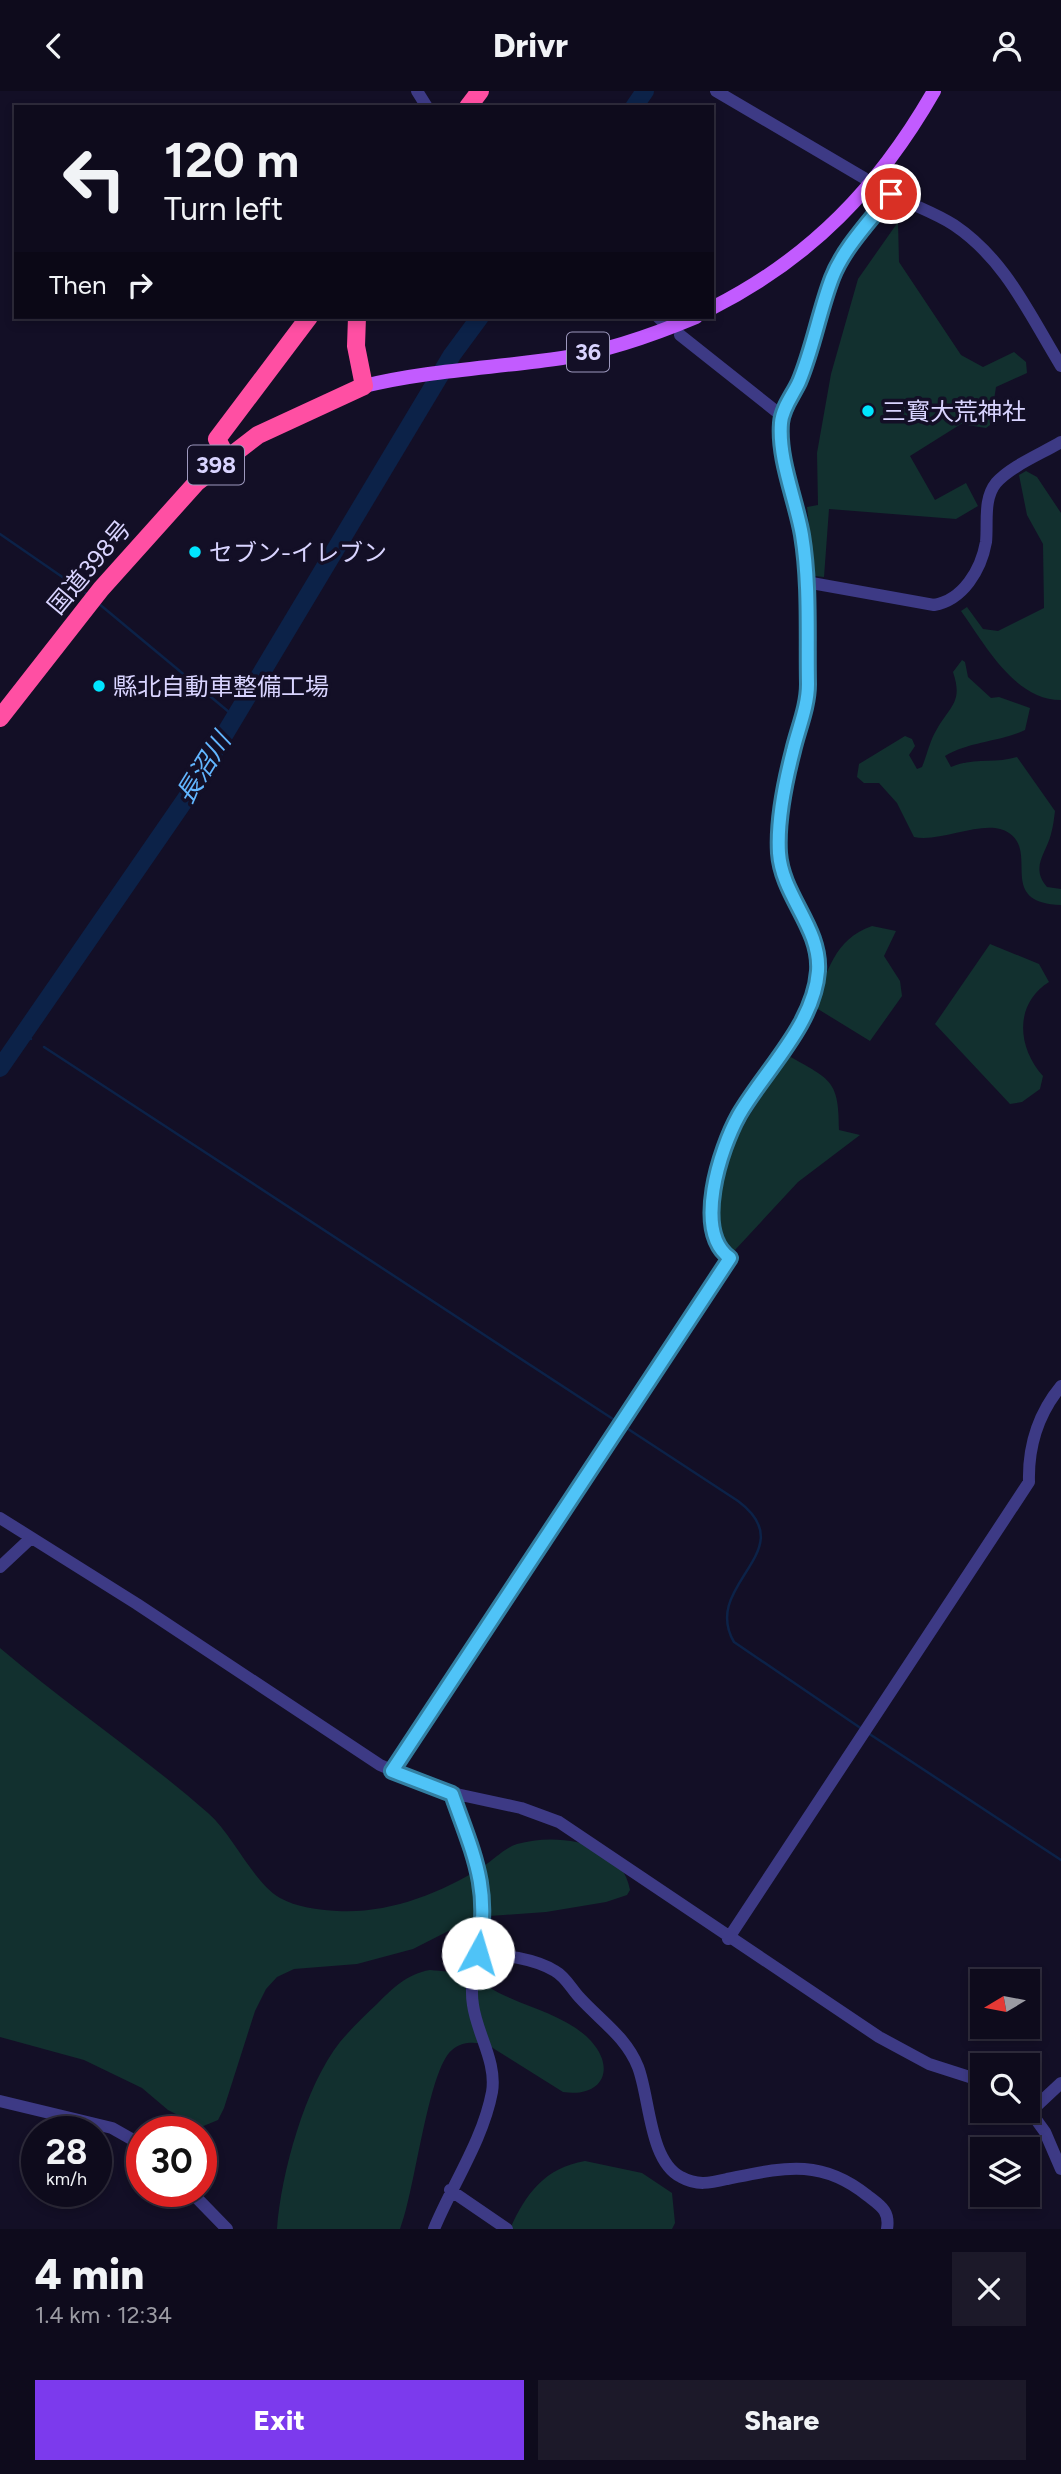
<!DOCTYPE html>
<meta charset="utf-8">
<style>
body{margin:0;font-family:Figtree,"Noto Sans JP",sans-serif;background:#1c1929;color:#f1f3f6;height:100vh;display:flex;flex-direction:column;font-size:26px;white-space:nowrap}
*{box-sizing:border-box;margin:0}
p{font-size:23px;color:#9b9ba3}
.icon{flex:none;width:38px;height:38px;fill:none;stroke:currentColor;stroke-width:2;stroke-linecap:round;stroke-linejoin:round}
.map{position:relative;height:2138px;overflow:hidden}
.details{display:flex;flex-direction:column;background:#0e0b1c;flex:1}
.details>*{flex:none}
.top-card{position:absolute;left:14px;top:14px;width:700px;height:214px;border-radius:0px;box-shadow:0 4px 10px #0003,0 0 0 2px #2e2b3b;background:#0e0b1c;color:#f1f3f6;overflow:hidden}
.needle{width:46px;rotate:260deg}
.controls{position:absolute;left:970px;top:1878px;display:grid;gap:14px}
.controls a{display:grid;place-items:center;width:70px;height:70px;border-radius:0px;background:#0e0b1c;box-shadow:0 4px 10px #0003,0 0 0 2px #2e2b3b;font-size:35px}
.speed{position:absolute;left:21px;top:2025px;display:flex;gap:14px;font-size:35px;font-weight:700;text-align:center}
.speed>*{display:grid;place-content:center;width:91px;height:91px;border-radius:50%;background:#0e0b1c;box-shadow:0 4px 10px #0003,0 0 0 2px #2e2b3b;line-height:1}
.speed small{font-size:18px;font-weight:400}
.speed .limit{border:10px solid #d22;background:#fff;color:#111}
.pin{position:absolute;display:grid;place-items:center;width:60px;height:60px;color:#fff;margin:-30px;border:4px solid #fff;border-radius:50%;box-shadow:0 2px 7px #0007}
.me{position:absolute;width:77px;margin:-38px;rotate:6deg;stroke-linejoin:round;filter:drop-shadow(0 0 5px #0008)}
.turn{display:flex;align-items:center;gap:24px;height:147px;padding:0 35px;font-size:32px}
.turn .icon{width:91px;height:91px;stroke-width:2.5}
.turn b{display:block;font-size:49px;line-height:60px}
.then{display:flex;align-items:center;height:66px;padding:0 35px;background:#0003;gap:14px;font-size:26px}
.round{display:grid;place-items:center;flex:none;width:74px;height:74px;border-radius:0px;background:#1c1929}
.overview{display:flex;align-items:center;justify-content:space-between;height:119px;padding:0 35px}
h1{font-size:42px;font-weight:800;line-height:52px}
.action{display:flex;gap:14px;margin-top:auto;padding:14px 35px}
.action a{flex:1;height:80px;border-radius:0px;background:#7c3aed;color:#fff;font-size:28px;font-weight:800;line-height:80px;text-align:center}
.action a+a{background:#1c1929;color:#f1f3f6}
header{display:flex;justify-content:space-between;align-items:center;height:91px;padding:0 35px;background:#0e0b1c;font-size:32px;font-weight:800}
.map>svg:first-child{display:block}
.green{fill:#12302f}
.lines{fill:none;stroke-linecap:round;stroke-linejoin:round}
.stream{stroke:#0c2248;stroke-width:2.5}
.river{stroke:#0c2248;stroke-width:18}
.minor{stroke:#3d3a85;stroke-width:12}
.major{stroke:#c25bff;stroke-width:14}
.highway{stroke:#ff4fa3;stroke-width:18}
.route-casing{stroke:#337fa1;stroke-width:18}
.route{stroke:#4fc3f7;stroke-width:12}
.poi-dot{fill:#00e5ff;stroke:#130f26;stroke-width:2.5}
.labels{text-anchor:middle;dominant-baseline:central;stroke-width:7;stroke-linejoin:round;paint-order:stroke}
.shield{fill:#130f26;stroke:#9e99be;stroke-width:2}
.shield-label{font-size:23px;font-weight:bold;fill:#d9d4ff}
.poi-label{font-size:24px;fill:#d9d4ff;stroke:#130f26;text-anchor:start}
.street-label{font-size:24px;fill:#d9d4ff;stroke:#130f26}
.water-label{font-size:26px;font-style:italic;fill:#62b6ff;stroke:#130f26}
</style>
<header><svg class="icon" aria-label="back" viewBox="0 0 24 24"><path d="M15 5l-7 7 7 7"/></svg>Drivr<svg class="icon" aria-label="person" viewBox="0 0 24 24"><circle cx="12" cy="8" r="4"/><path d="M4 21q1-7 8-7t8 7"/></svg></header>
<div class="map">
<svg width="1061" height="2138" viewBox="0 0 1061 2138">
<rect width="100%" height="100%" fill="#130f26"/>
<path class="green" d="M898,131L899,171L961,264L983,276L1014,261L1026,271L1027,282L996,296L990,334L986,337L961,333L910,365L935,409L966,392L978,415L956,428L829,418L824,486L815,485L807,416L818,414L817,362L831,283L858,188Z
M1026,380L1037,386L1061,422V609C1014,609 985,553 961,520L967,516L983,538L998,540L1044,517L1043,453L1027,424L1019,384Z
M962,569L965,571L968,586L991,607L999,606L1030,617L1025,639C1000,651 970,650 945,665L951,676C974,666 994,673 1017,666L1055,720C1054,728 1053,736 1051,743C1046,763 1030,776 1047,796L1061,798V814C996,812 1039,762 1009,742C987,726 942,752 914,746L897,712L879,692H864L857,686L859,673L905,645L912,648L915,655L909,664L917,678L922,676C927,664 930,649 937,638C951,614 963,611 953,581Z
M872,835L896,840L884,865L900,890L902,905L870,950L813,915C829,880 833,849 872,835Z
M990,853L1039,873L1049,891C1014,913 1017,956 1043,985L1040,998L1022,1011L1010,1013L935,933Z
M789,965C831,989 839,989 839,1039L860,1044L798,1091L735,1159L728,1158C692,1098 755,1014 789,965Z
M0,1557C67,1614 142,1664 208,1722C234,1745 252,1790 280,1807C296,1816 318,1819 337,1820C387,1823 440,1803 482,1776C494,1769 504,1757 517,1753C558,1741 622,1751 630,1799L627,1804L606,1811L546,1821L476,1826L413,1858L357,1873L294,1878L277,1886L266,1898L255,1920L224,2017L218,2029L201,2036L168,2019L142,1997L84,1969L0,1946Z
M430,1879C442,1880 455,1881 467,1885C482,1891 495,1901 510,1907C537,1919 571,1928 591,1950C617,1979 601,2007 563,2001L488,1954C475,1951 463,1950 452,1959C428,1978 415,2101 400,2138H277C281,2083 305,1995 340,1951C351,1938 364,1925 377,1913C393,1897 407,1883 430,1879Z
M585,2070L642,2082L672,2102L675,2132L672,2138H510C526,2102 545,2077 585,2070Z"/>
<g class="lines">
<path class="stream" d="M0,443L87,503
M98,512L235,626
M23,944L31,948
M44,956L616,1330
M625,1336L738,1410C805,1460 700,1493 734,1551L862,1638
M868,1642L1061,1769"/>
<path class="river" d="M634,16L645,0
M0,977L187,706L452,264L480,226"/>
<path class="minor" d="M417,0L427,16
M716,0L864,87
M882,97C904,112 931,119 954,134C1006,169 1029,223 1061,275
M658,226L662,230
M680,244L782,325
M806,491L934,514C963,509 981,479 986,451C988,432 983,408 996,392C1011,375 1041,363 1061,351
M0,1427L137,1513L380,1674L438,1699L521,1717L559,1731L879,1946L929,1973L982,1990
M0,1476L31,1447
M392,1680L730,1167C693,1140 720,1058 739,1024C765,979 814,934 818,880C821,838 782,806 779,762C777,730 785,691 793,660C798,638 808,616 808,593C807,544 810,493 802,444C796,409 778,368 781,332C782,315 796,301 801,285C813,248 820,206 840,172C853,147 874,125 891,103
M728,1848L1029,1391C1028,1355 1038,1323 1061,1295
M478,1862C503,1864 534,1867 555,1880C566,1886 572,1899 580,1907C601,1930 626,1946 638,1976C650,2007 649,2070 681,2086C697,2095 710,2092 727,2088C782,2077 820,2066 868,2105C881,2115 890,2120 887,2138
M0,2010L112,2037L142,2054
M1027,2016L1045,2041L1061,2078
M1031,2020L1061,1992
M450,2099L507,2138
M190,2100L227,2138
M434,2138C452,2094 483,2049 492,2001C497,1971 477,1943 473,1914C468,1884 482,1847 483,1814C484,1775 465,1739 452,1703"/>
<path class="major" d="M712,217C811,167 879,96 934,0
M364,295C429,279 495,277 562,267C608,260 653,244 696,226"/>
<path class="highway" d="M468,16L480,0
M226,365L217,348L309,226
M0,627L101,498L197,391L258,344L364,295L356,255L357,226"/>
</g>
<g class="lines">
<g class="route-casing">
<path id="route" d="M478,1862C491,1796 473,1763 452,1703L392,1680L730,1167C693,1141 720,1058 739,1024C765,979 814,934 818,880C821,837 782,805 779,762C777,730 785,691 793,660C798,638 808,616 808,593C807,544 810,493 802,444C796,409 778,368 781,332C782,317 793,304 799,291C813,258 819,221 832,187C844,156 871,129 891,103"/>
</g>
<use href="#route" class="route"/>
</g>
<g class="poi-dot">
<circle cx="868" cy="320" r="7"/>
<circle cx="195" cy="461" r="7"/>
<circle cx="99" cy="595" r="7"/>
</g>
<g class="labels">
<g class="shield">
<rect x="567" y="241.5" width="42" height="39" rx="5"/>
<rect x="188" y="354.5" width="56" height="39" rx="5"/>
</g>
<g class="shield-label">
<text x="588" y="261">36</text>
<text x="216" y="374">398</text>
</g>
<g class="poi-label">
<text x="882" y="320">三寳大荒神社</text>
<text x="209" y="461">セブン-イレブン</text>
<text x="113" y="595">縣北自動車整備工場</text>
</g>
<g class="street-label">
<text transform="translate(89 476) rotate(-50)">国道398号</text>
</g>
<g class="water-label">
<text transform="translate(203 677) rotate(-58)">長沼川</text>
</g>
</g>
</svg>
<div class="controls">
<a><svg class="needle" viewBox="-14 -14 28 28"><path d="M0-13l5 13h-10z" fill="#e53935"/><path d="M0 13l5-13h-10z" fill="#9b9ba3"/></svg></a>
<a><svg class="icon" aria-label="search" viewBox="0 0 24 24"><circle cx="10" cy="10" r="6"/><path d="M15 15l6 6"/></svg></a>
<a><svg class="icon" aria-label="layers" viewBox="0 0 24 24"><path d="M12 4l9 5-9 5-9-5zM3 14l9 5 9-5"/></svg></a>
</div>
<div class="speed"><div>28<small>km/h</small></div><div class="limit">30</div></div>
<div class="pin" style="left:891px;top:103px;background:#d93025"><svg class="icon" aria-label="arrive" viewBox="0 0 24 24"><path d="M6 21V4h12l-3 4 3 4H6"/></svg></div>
<svg class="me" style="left:478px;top:1862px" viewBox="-20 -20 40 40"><circle r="19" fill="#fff"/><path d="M0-13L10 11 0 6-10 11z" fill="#4fc3f7"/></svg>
<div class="top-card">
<div class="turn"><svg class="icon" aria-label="left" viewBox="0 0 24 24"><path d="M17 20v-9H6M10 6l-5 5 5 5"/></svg><div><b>120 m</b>Turn left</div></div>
<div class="then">Then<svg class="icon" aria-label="right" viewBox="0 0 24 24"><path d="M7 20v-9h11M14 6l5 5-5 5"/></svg></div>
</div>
</div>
<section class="details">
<div class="overview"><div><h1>4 min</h1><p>1.4 km · 12:34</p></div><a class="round"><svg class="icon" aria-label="close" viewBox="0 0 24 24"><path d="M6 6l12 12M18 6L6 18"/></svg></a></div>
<div class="action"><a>Exit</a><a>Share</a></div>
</section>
